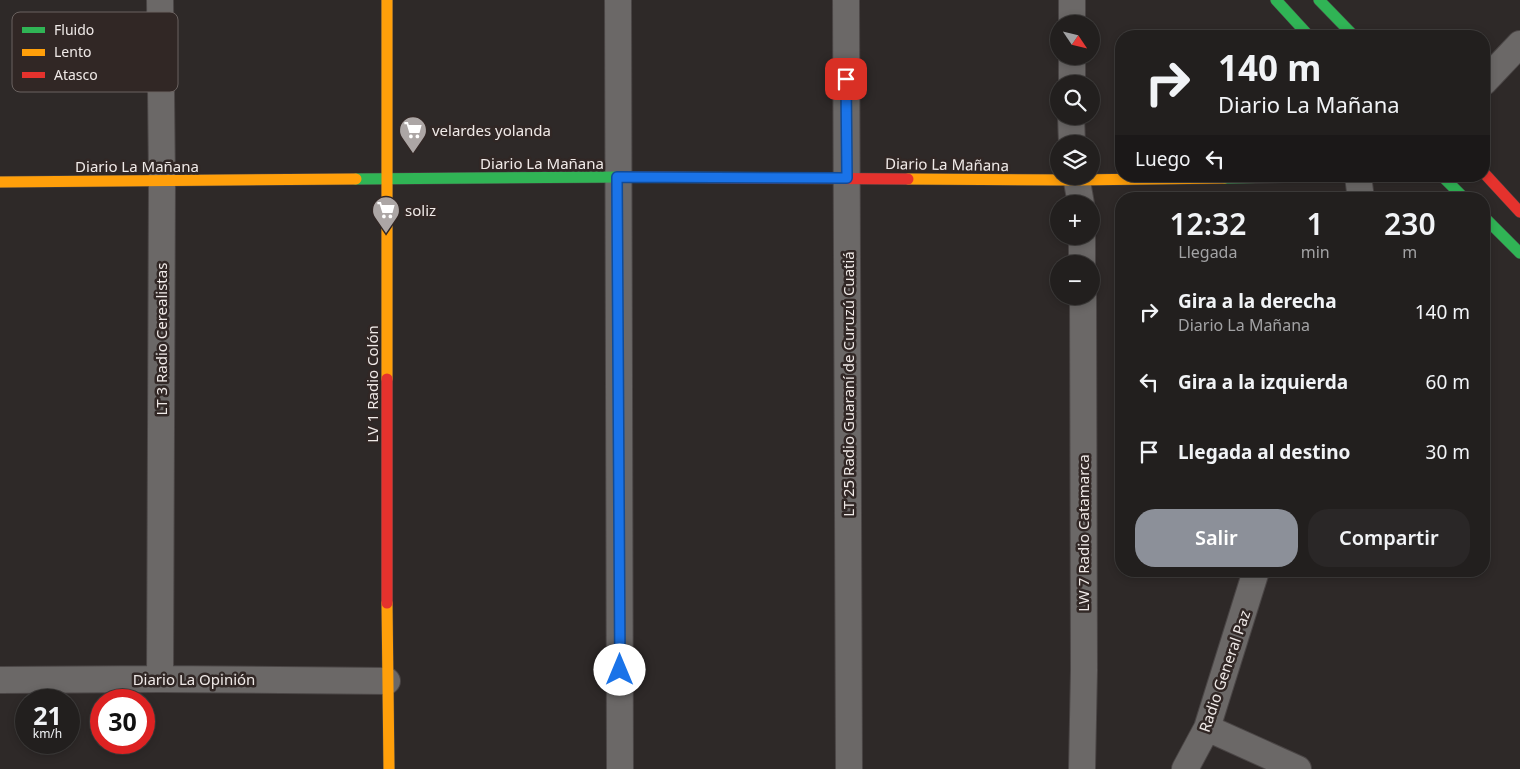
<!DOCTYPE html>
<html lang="es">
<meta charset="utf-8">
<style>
body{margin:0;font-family:"Noto Sans",sans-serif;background:#2a2727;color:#f1f3f6;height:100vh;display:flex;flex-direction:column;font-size:19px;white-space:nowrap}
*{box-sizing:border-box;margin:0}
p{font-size:16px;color:#a2a2a4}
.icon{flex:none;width:28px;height:28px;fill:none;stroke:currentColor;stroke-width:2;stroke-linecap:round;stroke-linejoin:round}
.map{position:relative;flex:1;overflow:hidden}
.side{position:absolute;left:1115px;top:192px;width:375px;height:385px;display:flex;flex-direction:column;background:#221f1e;border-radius:20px;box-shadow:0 2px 8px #0003,0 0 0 1px #3f3d3c}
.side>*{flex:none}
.banner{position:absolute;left:1115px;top:30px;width:375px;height:152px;border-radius:20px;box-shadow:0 2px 8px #0003,0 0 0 1px #3f3d3c;background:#221f1e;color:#f1f3f6;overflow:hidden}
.needle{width:32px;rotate:125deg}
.fabs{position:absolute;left:1050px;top:15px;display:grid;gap:10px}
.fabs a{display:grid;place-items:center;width:50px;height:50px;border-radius:50%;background:#221f1e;box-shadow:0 2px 8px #0003,0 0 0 1px #3f3d3c;font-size:25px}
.speed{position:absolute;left:15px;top:689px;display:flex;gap:10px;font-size:25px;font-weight:700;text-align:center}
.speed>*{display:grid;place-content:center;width:65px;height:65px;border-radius:50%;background:#221f1e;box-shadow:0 2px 8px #0003,0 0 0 1px #3f3d3c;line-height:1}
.speed small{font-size:12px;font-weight:400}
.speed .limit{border:8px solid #d22;background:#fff;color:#111}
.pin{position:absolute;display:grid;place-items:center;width:42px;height:42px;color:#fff;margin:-21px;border-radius:10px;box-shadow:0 2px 8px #0006}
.me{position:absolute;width:55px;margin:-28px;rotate:0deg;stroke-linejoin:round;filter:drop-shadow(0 0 4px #0008)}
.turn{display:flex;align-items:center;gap:18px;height:105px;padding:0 20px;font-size:22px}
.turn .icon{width:65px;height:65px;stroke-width:2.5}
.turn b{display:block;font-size:35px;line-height:42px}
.then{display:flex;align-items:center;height:48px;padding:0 20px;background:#0003;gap:10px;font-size:19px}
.eta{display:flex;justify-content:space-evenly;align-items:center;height:85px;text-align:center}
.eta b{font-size:30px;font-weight:600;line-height:35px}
.primary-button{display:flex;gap:10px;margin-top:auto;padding:10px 20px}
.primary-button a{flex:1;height:58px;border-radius:20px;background:#8c9099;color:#fff;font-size:20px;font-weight:600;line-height:58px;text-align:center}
.primary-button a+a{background:#2a2727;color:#f1f3f6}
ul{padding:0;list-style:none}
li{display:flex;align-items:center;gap:15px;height:70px;padding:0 20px}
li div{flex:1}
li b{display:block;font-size:19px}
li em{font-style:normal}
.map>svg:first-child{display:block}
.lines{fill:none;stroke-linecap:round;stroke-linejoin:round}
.street-casing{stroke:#4a4545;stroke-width:28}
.fast-casing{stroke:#4a4545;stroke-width:12}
.slow-casing{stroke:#4a4545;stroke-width:12}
.jam-casing{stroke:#4a4545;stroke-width:12}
.street{stroke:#6b6867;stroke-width:26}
.fast{stroke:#30b455;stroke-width:11}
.slow{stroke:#ff9f0a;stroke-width:11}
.jam{stroke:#e5322d;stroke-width:11}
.route-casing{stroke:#114b97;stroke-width:12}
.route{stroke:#1a73e8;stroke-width:9}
.labels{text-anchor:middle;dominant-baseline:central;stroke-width:5;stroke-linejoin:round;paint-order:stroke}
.poi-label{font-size:15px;fill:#f0eae8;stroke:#312725;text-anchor:start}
.street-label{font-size:15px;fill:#f0eae8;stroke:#312725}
.key{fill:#312725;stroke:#6a6260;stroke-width:1}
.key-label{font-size:14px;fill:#f0eae8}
</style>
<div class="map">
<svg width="1520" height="769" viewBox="0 0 1520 769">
<rect width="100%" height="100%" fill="#2e2928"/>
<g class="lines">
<g class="street-casing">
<path id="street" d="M618,0L620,769
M846,0L849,769
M1072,24V0
M1484,82L1520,44
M1072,84V56
M1071,116L1072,144
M1076,176L1081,204
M1358,176L1361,199
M1082,236V264
M160,679L162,181L160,0
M0,680L160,679L387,681
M1207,728L1298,769
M1082,769L1084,670L1083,296
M1185,769L1207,728L1256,571"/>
</g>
<g class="fast-casing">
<path id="fast" d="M1276,0L1309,36
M1319,0L1354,36
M1442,176L1465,199
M1225,178L1354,176
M356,179L624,177
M1484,217L1520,253"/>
</g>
<g class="slow-casing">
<path id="slow" d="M387,0V379
M908,179L1077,180L1225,178
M0,182L356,179
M387,603L389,769"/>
</g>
<g class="jam-casing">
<path id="jam" d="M1484,173L1520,212
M624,177L908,179
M387,379V603"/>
</g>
<use href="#street" class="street"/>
<use href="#fast" class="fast"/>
<use href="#slow" class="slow"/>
<use href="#jam" class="jam"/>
</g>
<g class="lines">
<g class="route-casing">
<path id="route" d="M620,670L617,177L847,178L846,79"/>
</g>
<use href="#route" class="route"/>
</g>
<defs>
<g id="supermarket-pin" transform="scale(1.4375)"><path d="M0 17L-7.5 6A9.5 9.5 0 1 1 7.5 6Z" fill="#aca6a5" stroke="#312725"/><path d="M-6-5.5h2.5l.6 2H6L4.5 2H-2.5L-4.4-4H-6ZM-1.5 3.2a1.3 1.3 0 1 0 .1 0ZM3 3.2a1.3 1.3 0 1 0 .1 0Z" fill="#fff"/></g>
</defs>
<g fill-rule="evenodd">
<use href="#supermarket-pin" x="413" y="130"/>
<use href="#supermarket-pin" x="386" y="210"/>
</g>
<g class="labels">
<g class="poi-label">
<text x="432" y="130">velardes yolanda</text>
<text x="405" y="210">soliz</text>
</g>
<g class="street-label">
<text x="542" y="163">Diario La Mañana</text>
<text transform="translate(947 164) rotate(1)">Diario La Mañana</text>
<text x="137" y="166">Diario La Mañana</text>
<text transform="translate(161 339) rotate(-90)">LT 3 Radio Cerealistas</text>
<text transform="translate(372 384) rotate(-90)">LV 1 Radio Colón</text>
<text transform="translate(848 384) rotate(-90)">LT 25 Radio Guaraní de Curuzú Cuatiá</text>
<text transform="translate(1083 533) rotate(-90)">LW 7 Radio Catamarca</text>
<text transform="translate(1224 671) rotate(-71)">Radio General Paz</text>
<text x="194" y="679">Diario La Opinión</text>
</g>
</g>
<rect x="12" y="12" width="166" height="80" rx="8" class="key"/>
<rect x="22" y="27" width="23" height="6" fill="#30b455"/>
<rect x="22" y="49" width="23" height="7" fill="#ff9f0a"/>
<rect x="22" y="72" width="23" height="6" fill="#e5322d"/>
<g class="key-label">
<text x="54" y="35">Fluido</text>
<text x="54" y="57">Lento</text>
<text x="54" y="80">Atasco</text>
</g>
</svg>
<div class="fabs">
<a><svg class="needle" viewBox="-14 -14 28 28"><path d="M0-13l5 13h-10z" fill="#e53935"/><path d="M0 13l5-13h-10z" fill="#a2a2a4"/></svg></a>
<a><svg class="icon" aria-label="search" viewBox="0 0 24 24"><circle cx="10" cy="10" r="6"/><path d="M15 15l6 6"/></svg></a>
<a><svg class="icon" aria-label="layers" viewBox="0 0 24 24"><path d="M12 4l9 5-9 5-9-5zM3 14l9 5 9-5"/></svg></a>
<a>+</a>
<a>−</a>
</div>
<div class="speed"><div>21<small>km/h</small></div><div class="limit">30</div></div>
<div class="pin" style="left:846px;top:79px;background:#d93025"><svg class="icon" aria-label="arrive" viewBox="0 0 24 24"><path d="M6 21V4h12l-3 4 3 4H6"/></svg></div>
<svg class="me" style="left:620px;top:670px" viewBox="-20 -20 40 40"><circle r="19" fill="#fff"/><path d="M0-13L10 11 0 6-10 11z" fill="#1a73e8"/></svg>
<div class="banner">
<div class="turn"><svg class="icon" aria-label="right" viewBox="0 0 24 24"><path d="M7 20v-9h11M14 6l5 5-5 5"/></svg><div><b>140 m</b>Diario La Mañana</div></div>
<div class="then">Luego<svg class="icon" aria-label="left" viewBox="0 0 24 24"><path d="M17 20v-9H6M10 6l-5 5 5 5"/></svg></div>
</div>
<section class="side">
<div class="eta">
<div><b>12:32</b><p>Llegada</p></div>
<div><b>1</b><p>min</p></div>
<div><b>230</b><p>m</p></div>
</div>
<ul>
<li><svg class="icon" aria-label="right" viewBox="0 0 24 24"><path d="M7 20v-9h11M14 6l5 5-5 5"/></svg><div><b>Gira a la derecha</b><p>Diario La Mañana</p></div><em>140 m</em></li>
<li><svg class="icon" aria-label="left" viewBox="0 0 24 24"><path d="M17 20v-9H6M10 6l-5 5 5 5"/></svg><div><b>Gira a la izquierda</b></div><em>60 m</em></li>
<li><svg class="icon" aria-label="arrive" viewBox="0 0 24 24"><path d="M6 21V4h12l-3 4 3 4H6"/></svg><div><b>Llegada al destino</b></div><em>30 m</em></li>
</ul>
<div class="primary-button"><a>Salir</a><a>Compartir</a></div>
</section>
</div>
